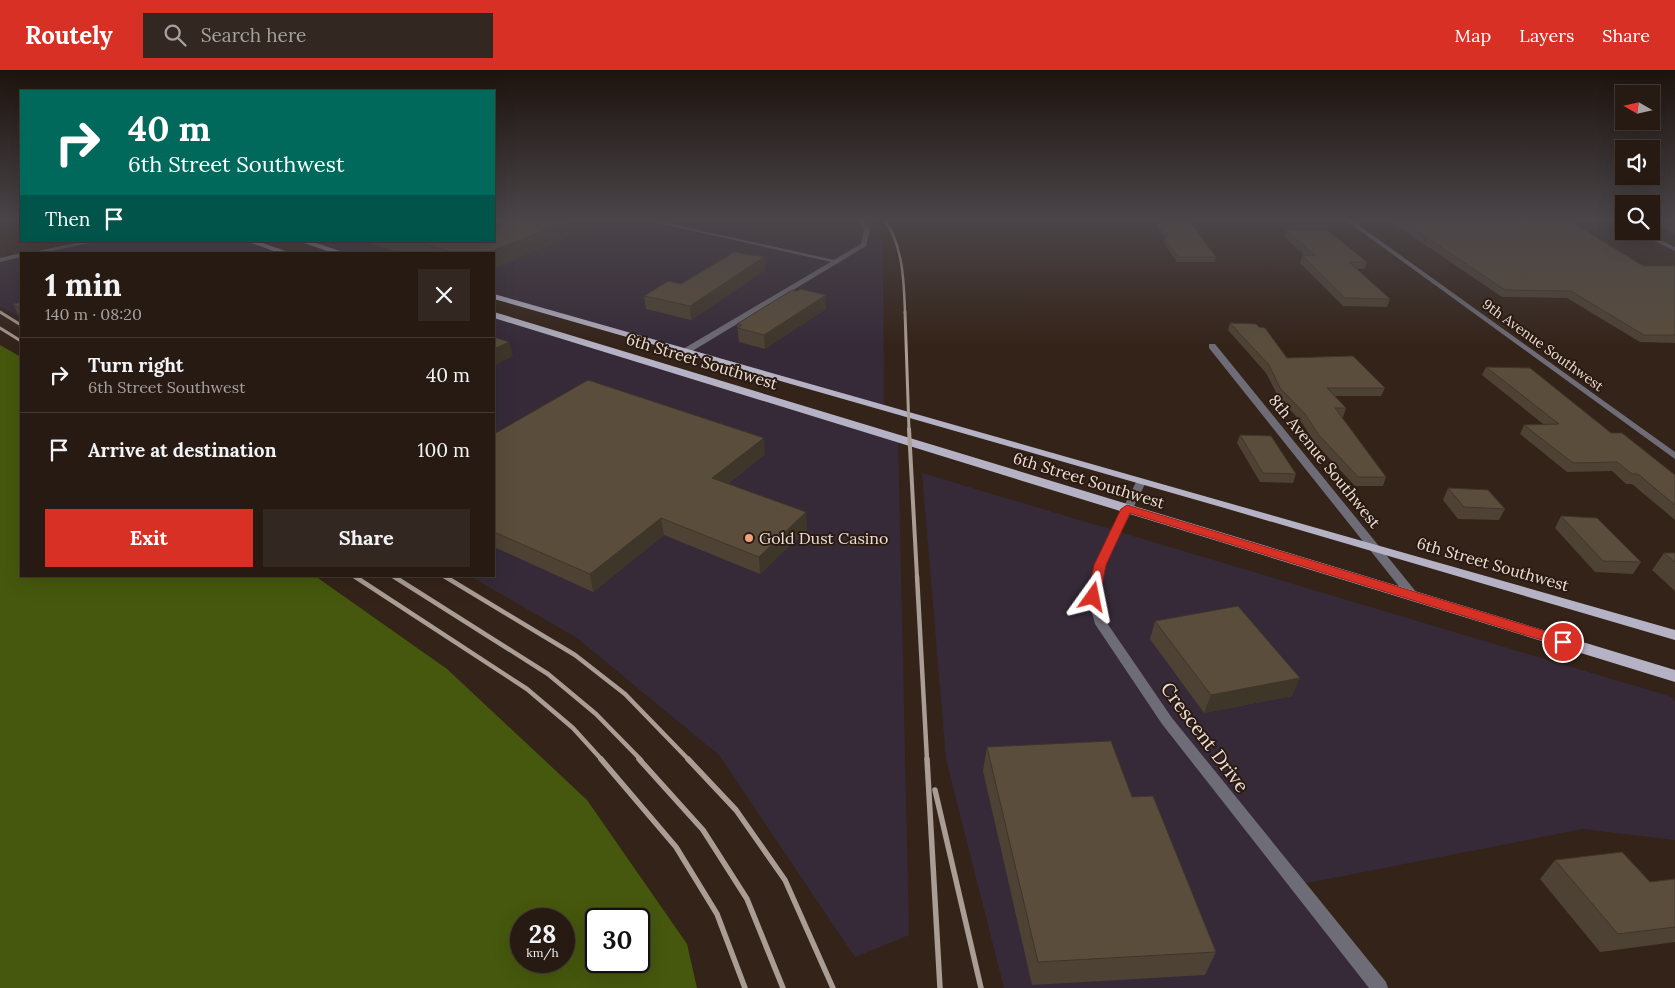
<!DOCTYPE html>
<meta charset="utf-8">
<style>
body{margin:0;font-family:Lora,serif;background:#332721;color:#f1f3f6;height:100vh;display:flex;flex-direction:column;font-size:19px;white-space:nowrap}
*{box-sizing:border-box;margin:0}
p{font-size:16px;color:#a4a1a0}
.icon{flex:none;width:28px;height:28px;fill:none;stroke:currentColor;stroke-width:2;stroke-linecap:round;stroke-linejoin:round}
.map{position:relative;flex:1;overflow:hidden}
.sheet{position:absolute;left:20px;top:182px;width:475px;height:325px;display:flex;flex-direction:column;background:#271a13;border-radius:0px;box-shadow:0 5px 20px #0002,0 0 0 1px #433833}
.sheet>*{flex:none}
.guide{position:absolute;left:20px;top:20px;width:475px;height:152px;border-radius:0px;box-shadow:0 5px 20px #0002,0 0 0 1px #433833;background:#00695c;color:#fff;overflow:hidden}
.needle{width:32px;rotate:279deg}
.buttons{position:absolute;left:1615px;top:15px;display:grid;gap:10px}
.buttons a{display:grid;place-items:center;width:45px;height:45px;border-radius:0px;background:#271a13;box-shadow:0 5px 20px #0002,0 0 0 1px #433833;font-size:25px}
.speed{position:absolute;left:510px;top:838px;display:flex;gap:10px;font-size:25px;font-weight:700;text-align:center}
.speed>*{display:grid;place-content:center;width:65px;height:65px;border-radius:50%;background:#271a13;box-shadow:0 5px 20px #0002,0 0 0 1px #433833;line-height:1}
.speed small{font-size:12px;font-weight:400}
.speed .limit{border:2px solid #111;border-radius:8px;background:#fff;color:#111}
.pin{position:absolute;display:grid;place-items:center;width:42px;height:42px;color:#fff;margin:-21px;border:2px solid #fff;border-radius:50%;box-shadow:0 1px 5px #0007}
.me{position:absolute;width:55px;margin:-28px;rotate:12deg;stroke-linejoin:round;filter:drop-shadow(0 0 4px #0008)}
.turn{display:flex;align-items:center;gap:18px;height:105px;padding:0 25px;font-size:22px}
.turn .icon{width:65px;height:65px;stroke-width:2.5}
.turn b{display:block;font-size:35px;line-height:42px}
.then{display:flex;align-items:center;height:48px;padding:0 25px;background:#0003;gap:10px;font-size:19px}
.round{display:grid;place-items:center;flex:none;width:52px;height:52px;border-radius:0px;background:#332721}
.head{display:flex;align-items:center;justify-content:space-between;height:85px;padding:0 25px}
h1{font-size:30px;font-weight:800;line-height:38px}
.cta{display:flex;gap:10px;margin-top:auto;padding:10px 25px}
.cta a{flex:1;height:58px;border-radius:0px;background:#d93025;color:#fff;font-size:20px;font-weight:800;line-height:58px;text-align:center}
.cta a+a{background:#332721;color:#f1f3f6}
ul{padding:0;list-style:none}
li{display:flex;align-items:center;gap:15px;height:75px;padding:0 25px;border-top:1px solid #433833}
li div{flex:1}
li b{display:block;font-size:19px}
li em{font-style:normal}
header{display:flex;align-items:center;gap:30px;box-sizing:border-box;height:70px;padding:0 25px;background:#d93025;color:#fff}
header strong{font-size:24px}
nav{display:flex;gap:28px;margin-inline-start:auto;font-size:18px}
.search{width:350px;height:45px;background:#332721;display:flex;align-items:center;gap:12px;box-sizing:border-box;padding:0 18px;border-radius:0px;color:#a4a1a0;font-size:19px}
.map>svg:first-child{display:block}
.commercial{fill:#362a39}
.green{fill:#46580d;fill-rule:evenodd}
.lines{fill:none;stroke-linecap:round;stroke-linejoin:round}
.lane{fill:#6e6c76;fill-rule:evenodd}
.street{fill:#6e6c76;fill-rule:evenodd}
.primary{fill:#b5b2c5;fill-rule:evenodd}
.rail-far4{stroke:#aa9d95;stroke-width:2.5}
.rail-far3{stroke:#aa9d95;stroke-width:3}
.rail-far2{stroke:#aa9d95;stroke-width:4}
.rail-far1{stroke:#aa9d95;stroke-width:4.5}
.rail{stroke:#aa9d95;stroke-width:5.5}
.wall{fill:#4d4234}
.shaded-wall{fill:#3f362a}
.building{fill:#5a4d3c;stroke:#3f362a}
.route{fill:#d93025;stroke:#8d1f18}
.poi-dot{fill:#f1a17c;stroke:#2a1a10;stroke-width:2}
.labels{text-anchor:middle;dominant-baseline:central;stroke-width:4;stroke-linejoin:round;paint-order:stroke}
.far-street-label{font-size:14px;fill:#eaded7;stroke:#2a1a10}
.street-label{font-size:16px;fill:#eaded7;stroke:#2a1a10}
.poi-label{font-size:16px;fill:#eaded7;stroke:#2a1a10;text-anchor:start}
.near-street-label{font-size:19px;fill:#eaded7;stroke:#2a1a10}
</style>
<header>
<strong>Routely</strong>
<div class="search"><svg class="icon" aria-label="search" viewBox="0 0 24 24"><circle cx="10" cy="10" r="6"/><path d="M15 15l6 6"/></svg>Search here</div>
<nav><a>Map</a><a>Layers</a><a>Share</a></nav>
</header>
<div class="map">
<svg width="1675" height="918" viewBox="0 0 1675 918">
<rect width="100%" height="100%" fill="#342319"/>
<path class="commercial" d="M494,149H872L883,173L884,338L494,226V184H346L302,171H494Z
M97,171H247L288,184H27Z
M21,185V248L0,236V190Z
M494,246L898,368L909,865L855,887L719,685L577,568L470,506H494Z
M922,403L1672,627L1675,631V770L1583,759L1297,815L1381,918H1004L946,689Z"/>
<path class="green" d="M0,275L21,287V506H315L447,599L587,730L687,874L697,918H0ZM521,849H564V891H521ZM596,849H639V891H596Z"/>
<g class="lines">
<path class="lane" d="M640,149H649L839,191L836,193Z"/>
<path class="street" d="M857,149H863L870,159L866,176L689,283H683V279L861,174L864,159Z
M1344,149H1350L1675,382V389Z
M1608,149H1615L1624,153V157Z
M1634,161H1642L1675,177V181Z
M86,171H100L37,184H23Z
M21,183L23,184H21V187L0,192V188Z
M1209,274H1215L1417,523L1418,526L1417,529H1409L1209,278Z
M1141,409L1146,412L1105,495L1098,527L1107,553L1172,648L1386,912L1388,918H1369L1162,654L1095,554L1088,527L1095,495L1136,412Z"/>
<path class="primary" d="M246,171H257L294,184H282Z
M298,171H310L349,184H336Z
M494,224L1675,560V570L1228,439L494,229Z
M494,242L1675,600V612L494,248Z"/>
<path class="rail-far4" d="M884,149C903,175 904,211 905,243
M0,242L2,243"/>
<path class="rail-far3" d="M0,242L21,255
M905,242L909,360
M0,258L21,271"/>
<path class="rail-far2" d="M909,359L917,507"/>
<path class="rail-far1" d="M354,506L527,619L573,658L602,690
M393,506L548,604L596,644L641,690
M444,506L575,585L625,624L689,690
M917,506L927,690"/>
<path class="rail" d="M601,689L676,777L717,844L745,918
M639,689L703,760L747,829L783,918
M688,689L736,740L785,810L833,918
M927,689L940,918
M935,720L981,918"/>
</g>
<path class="wall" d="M613,149L494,198V184H405L362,171H494Z
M1387,149H1567L1643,196H1675V273L1640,272L1567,228L1502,227Z
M1651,149H1675V164L1651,153Z
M1158,152L1216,187L1215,192H1177L1163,172L1164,168H1166L1157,156Z
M1286,160L1367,192L1365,199H1357L1390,229L1387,237L1343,236L1300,193L1302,185H1304L1284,167Z
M764,187L765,200L691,250L646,239L644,226Z
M21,232V245L18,244L13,234Z
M826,239L765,279L739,272L737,254Z
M1230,253L1259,257L1287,288L1385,318L1381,326H1335L1346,338L1343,347H1341L1386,407L1383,416H1355L1316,374L1302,353L1278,326L1266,303L1228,260Z
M1486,297L1611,363L1675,405V450L1632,414H1626L1612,401L1567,402L1520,364L1524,355L1543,354L1482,305Z
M494,364L765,384L728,414L807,459L760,504L664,465L593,522L494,477Z
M1240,365L1296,404L1293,413L1260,412L1237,373Z
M1448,418L1505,439L1499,450L1458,449L1443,430Z
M1561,446L1641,492L1633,504L1595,502L1555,458Z
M1664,483H1675V521L1652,500Z
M1155,551L1292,626L1204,643L1150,569Z
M987,677L1132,727L1216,882L1205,905L1032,915L983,701Z
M1555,790L1650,812L1675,809V872L1600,882L1540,809Z"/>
<path class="shaded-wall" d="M573,149H613L494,198V184H484Z
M764,187L765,200L691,250L690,236Z
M826,225V239L765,279L764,265Z
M509,272L513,286L494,296V279Z
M764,368L765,384L714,425L712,408Z
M806,442L807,459L760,504L759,487Z
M661,448L664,465L593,522L590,504Z
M1300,608L1292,626L1204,643L1211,625Z"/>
<path class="building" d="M494,149H573L484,184H459L414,171H494Z
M1399,149H1567L1643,196H1675V265H1644L1571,221L1505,220Z
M1661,149H1675V155Z
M1158,152H1190L1216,187H1178L1164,168H1169Z
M1286,160H1327L1367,192H1349L1390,229L1345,228L1302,185L1316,186Z
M734,182L764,187L690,236L644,226L668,211L681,214Z
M801,219L826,225L764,265L738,258L742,255L737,254L792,220L796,221Z
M21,232V239L13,234Z
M1230,253L1256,254L1259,257L1265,258L1287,288L1353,286L1385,318H1327L1346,338H1335L1386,407H1358L1319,365L1305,344L1280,318L1269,295Z
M494,267L509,272L494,279Z
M1486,297L1530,298L1611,363H1622L1675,405V435L1638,404H1632L1617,392L1573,393L1524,355L1559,354Z
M588,310L764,368L712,408L806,442L759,487L661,448L590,504L494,462V364Z
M1240,365L1271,366L1296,404L1263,403Z
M1448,418L1488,420L1505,439L1464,437Z
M1561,446L1597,448L1641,492L1603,491Z
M1664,483H1675V492Z
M1238,536L1300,608L1211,625L1155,551Z
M1111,671L1132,727L1153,726L1216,882L1038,892L987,677Z
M1622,782L1650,812L1675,809V857L1618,864L1555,790Z"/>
<linearGradient id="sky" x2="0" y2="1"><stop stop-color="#1d130e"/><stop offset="0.54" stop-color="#4a4549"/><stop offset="1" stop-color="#4a4549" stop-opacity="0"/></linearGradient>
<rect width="1675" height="277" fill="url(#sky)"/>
<path class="route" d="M1127,435L1568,568L1569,572L1563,576L1558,575L1130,443L1106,495L1100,527L1098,530H1089L1087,527L1094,495L1121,439Z"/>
<circle class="poi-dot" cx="749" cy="468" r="5"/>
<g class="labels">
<g class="far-street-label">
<text transform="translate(1543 275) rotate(36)">9th Avenue Southwest</text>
</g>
<g class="street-label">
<text transform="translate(702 291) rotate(17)">6th Street Southwest</text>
<text transform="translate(1325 391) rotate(51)">8th Avenue Southwest</text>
<text transform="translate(1089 410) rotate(17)">6th Street Southwest</text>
<text transform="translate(1493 494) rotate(16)">6th Street Southwest</text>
</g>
<g class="poi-label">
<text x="759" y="468">Gold Dust Casino</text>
</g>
<g class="near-street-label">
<text transform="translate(1205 667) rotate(53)">Crescent Drive</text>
</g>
</g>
</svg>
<div class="buttons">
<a><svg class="needle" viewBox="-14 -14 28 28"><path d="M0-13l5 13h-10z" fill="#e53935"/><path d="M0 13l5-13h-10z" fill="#a4a1a0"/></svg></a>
<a><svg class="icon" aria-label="sound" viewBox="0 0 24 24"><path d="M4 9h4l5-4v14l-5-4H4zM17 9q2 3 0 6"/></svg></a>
<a><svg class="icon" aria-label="search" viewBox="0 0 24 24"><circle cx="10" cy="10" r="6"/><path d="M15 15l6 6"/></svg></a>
</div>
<div class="speed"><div>28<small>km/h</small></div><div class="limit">30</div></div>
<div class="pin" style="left:1563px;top:572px;background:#d93025"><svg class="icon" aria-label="arrive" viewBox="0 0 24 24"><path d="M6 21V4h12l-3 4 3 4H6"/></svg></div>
<svg class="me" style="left:1093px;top:527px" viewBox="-20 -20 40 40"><path d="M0-17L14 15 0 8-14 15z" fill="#d93025" stroke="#fff" stroke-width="4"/></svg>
<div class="guide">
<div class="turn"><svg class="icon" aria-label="right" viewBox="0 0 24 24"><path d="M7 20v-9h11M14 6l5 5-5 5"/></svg><div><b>40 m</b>6th Street Southwest</div></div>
<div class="then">Then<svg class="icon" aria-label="arrive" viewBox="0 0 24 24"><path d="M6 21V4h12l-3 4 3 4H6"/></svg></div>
</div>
<section class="sheet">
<div class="head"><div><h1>1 min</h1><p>140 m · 08:20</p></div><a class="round"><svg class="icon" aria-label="close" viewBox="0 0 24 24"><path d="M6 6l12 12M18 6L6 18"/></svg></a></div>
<ul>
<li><svg class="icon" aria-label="right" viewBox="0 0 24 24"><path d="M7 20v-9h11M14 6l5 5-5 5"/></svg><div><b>Turn right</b><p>6th Street Southwest</p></div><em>40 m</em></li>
<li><svg class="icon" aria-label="arrive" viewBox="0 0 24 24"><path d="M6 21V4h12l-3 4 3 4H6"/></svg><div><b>Arrive at destination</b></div><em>100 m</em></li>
</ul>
<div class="cta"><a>Exit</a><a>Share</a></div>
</section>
</div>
